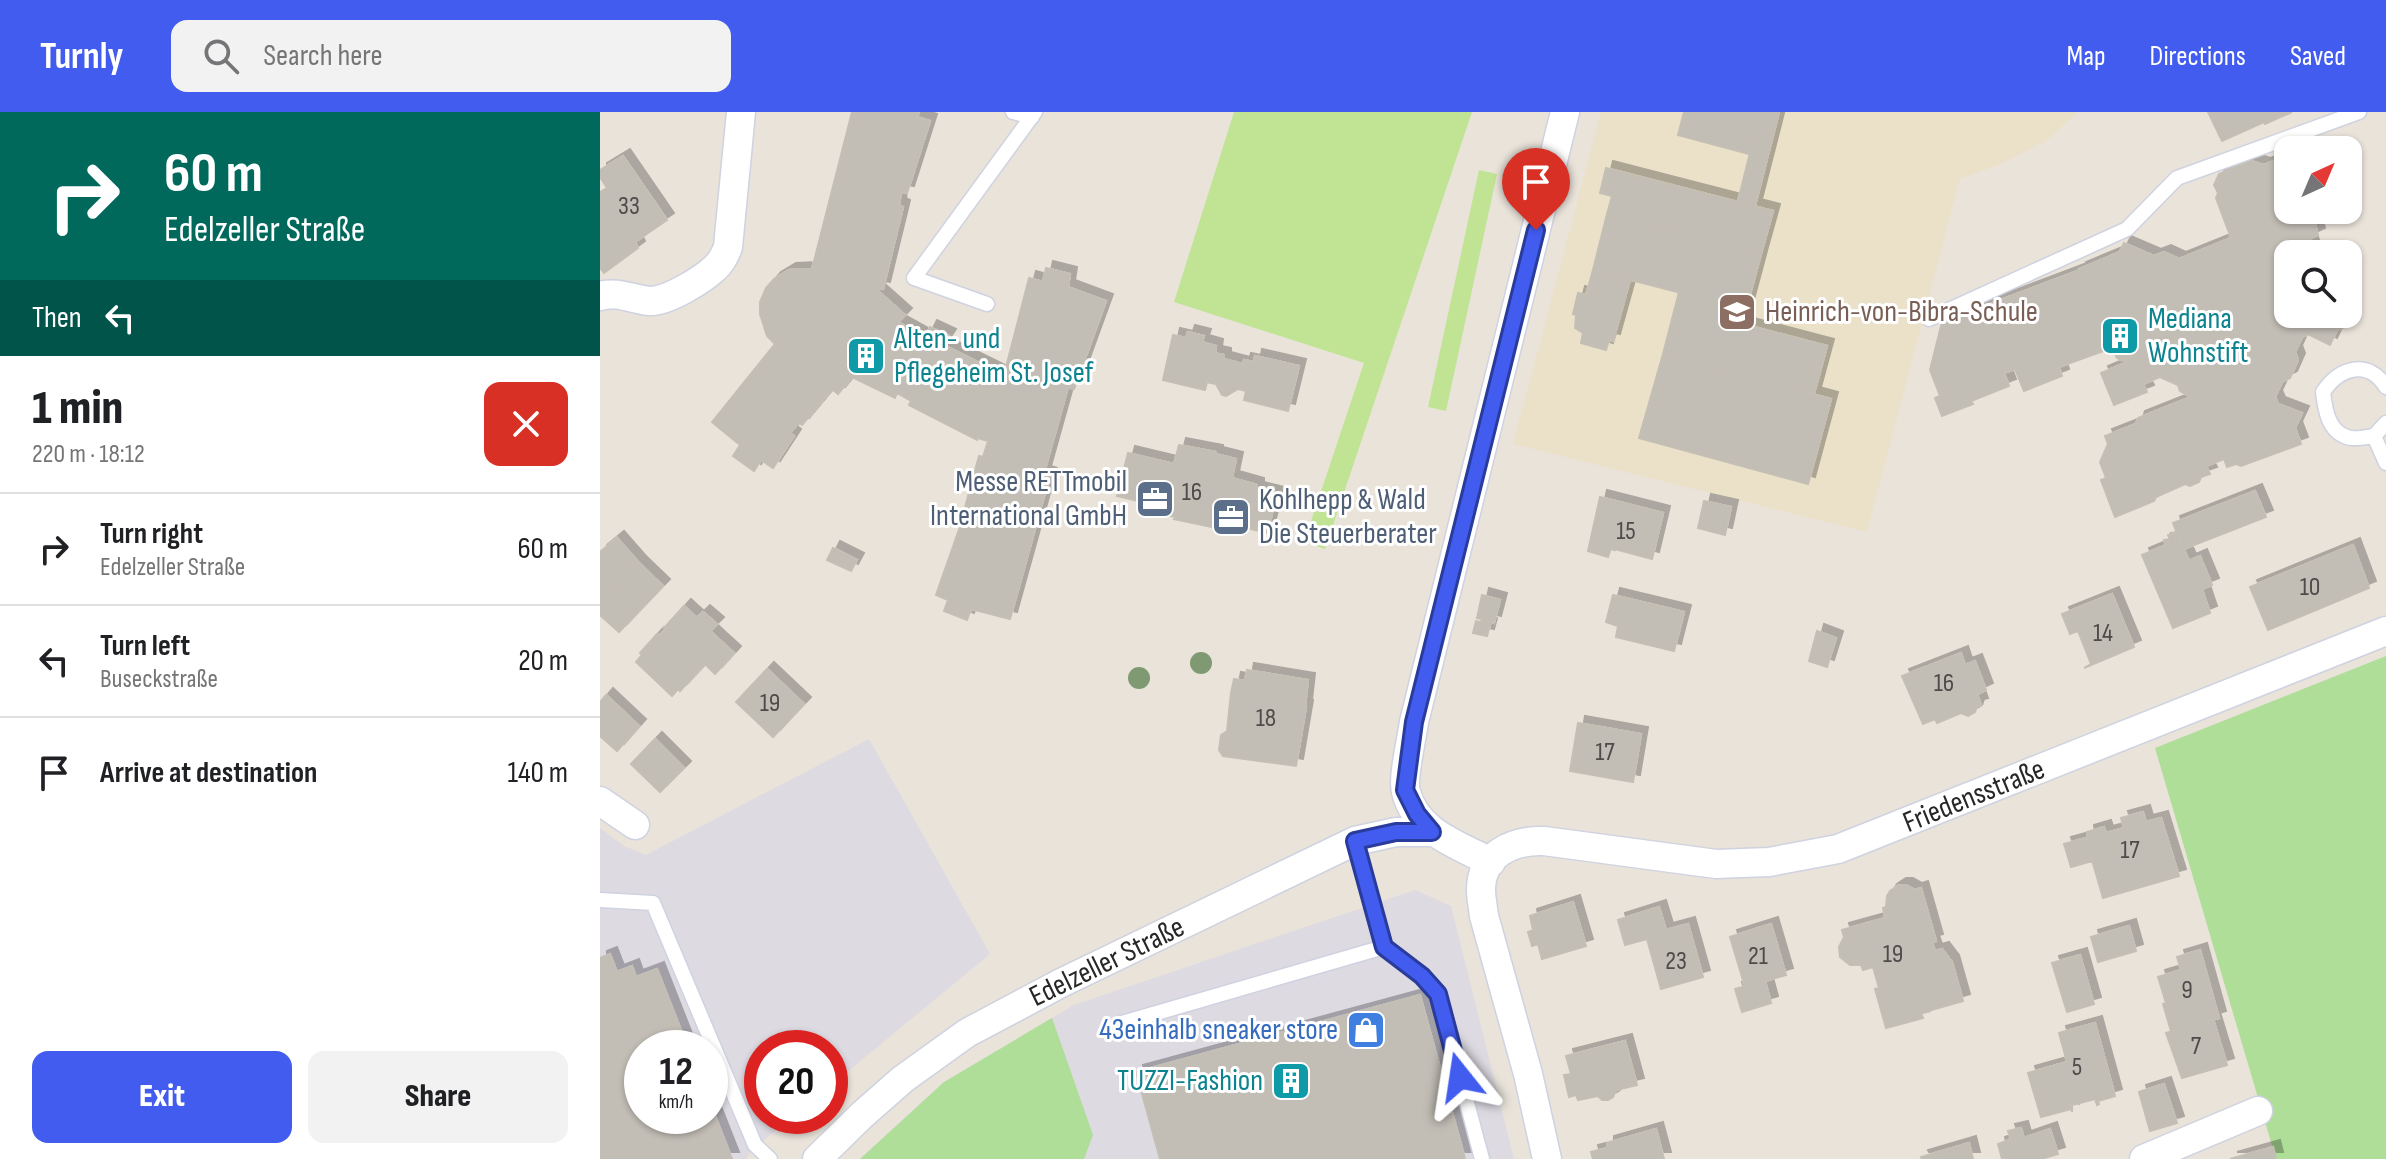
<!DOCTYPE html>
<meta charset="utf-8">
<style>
body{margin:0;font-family:"Sofia Sans Condensed",sans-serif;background:#f2f2f2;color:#202124;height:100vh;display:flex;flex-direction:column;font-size:30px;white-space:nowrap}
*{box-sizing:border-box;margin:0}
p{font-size:26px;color:#757577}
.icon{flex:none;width:44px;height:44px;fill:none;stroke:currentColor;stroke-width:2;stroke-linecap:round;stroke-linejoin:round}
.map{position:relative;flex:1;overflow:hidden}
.details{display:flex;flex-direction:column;background:#fff;width:600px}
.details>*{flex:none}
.top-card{background:#00695c;color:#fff;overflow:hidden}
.needle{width:52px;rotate:44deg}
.buttons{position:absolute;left:1674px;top:24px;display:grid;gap:16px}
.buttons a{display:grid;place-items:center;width:88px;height:88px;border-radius:16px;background:#fff;box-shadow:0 2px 6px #0004;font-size:40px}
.speed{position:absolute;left:24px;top:918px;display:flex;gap:16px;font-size:40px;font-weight:700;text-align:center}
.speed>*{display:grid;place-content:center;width:104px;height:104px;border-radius:50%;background:#fff;box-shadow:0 2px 6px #0004;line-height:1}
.speed small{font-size:20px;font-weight:400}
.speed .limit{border:12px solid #d22;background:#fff;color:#111}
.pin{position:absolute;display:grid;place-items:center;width:68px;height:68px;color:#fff;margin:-82px -34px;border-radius:50% 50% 50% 0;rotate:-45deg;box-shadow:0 0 8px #0007}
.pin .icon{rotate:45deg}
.me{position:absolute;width:88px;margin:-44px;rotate:345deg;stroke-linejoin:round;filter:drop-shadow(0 0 6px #0008)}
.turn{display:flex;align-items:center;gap:28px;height:168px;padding:0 32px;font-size:36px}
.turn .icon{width:104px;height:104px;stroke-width:2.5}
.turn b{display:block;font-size:56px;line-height:68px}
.then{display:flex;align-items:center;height:76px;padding:0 32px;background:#0003;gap:16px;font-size:30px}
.round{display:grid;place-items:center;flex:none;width:84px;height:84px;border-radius:16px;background:#f2f2f2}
.overview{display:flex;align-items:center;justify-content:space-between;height:136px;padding:0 32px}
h1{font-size:48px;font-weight:800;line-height:60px}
.button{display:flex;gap:16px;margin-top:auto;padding:16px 32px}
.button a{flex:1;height:92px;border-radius:16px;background:#415cef;color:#fff;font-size:32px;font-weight:800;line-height:92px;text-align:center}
.button a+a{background:#f2f2f2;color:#202124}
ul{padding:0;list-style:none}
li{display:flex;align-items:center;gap:24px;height:112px;padding:0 32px;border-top:2px solid #e0e0e0}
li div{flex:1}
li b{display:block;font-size:30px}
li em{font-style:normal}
header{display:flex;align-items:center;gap:48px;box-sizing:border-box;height:112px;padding:0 40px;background:#415cef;color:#fff}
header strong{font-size:38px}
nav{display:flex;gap:44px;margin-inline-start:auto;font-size:28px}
.search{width:560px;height:72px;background:#f2f2f2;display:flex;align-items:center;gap:20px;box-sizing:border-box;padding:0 28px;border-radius:16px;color:#757577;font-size:30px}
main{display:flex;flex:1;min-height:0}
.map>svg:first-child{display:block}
.industrial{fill:#dddae2;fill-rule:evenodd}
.education{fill:#ebe1c9}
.green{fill:#aede98}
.pitch{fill:#c0e494}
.building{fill:#c2bdb5;stroke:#c4bfb4;stroke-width:2;filter:url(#shadow)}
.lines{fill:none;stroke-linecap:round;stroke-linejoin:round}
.lane-casing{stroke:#cfd2e0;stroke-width:17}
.street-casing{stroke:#cfd2e0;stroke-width:31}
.lane{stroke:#fff;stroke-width:14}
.street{stroke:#fff;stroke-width:28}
.tree{fill:#7f9a72}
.route-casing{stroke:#2a3c9b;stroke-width:20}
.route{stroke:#415cef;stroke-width:14}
.labels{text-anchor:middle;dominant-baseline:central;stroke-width:6;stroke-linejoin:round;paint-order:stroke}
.number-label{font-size:26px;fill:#4e4c4a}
.education-label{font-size:30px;fill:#785e54;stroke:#fff;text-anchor:start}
.culture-label{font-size:30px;fill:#0d838f;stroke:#fff;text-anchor:start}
.service-label{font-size:30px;fill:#4e5e75;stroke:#fff;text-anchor:end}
.street-label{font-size:30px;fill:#272727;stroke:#fff}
.shop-label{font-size:30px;fill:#366cbe;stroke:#fff;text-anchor:end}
</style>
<header>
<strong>Turnly</strong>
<div class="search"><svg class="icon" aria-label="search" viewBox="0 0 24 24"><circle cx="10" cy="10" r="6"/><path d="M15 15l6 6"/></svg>Search here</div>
<nav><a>Map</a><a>Directions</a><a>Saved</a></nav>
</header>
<main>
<section class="details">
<div class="top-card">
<div class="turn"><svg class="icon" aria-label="right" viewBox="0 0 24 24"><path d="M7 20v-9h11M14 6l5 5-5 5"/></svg><div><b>60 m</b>Edelzeller Straße</div></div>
<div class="then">Then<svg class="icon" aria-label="left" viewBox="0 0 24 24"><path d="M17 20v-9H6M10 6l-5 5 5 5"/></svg></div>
</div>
<div class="overview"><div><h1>1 min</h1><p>220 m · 18:12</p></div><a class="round" style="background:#d93025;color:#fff"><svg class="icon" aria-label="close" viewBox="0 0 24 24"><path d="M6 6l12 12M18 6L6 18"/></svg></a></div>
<ul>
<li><svg class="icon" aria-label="right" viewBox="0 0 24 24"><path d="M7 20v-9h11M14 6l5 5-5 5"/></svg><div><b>Turn right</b><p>Edelzeller Straße</p></div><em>60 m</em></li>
<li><svg class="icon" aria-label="left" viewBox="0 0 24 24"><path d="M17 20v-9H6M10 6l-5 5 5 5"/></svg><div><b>Turn left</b><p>Buseckstraße</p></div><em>20 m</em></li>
<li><svg class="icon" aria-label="arrive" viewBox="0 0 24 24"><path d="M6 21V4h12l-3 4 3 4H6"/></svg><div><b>Arrive at destination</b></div><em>140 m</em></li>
</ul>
<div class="button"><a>Exit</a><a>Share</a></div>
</section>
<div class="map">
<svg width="1786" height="1047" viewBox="0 0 1786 1047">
<defs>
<filter id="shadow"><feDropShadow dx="7" dy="-7" stdDeviation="0" flood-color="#0004"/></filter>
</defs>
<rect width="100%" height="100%" fill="#e9e3da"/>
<path class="industrial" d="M269,627L390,842L230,974V936H162V1004H193L151,1039L146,1047H0V716L24,734L46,743ZM42,936H110V1004H42Z
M815,778L851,794L914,1047H260L344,970L474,893Z"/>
<path class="education" d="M1001,0H1478L1446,29L1401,52L1360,67L1267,420L913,332Z"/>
<path class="green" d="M1786,544V1047H1676L1555,636Z
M452,906L493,1023L484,1047H260L344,970Z"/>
<path class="pitch" d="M634,0H872L725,437L704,430L764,251L574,190Z
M879,58L897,62L846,299L828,295Z"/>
<path class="building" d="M252,0H319L317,5L330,9L307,81L301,80L299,93L303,95L283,177L279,176L278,179L305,203L298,210L325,225L330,215L349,224L343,233L404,263L429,166L443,170L446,156L470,162L468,175L506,189L474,277L468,275L444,361L450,363L410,507L371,497L367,508L344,499L348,488L336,483L361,412L365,413L369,400L364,399L379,344L383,345L388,329L378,326L377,328L309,293L311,289L297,281L295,286L252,265L238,282L232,277L202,313L199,310L190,321L194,324L173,356L161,348L154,359L133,344L140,333L112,310L175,232L167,224L160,202V190L166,176L174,167L189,158L212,157Z
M1084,0H1160L1149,42L1078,23Z
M1160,0H1179L1155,94L1138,89Z
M1608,0H1692L1665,12L1664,10L1622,29Z
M1688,43V98H1711L1718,123L1709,127L1715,142H1688V202H1748V200L1752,212L1737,218L1730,233L1708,222L1702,225L1695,240L1698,248L1690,266L1682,270L1675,285L1678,292L1702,301L1695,316L1701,332L1641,354L1636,352L1627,355L1624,347L1606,354L1610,362L1601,365L1599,370L1590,374L1585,372L1556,385L1554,389L1515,405L1501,368L1506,366L1500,350L1508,332L1505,324L1536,312L1538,306L1591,285L1580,279L1578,273L1517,246L1514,240L1510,242L1506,238L1459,255L1462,264L1424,279L1415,257L1404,261L1409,274L1371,289L1373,292L1342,304L1335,286L1340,284L1330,258L1342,210L1480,158L1479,157L1520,140L1524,131L1554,144L1564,140L1579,147L1631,126L1616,86L1618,81L1614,73L1619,62L1651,49L1664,53Z
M23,44L67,108L35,130L38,136L4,161L0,156V80L7,76L0,65V58Z
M1006,56L1173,99L1161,142L1007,102L1012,84L1000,81Z
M1007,102L1161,142L1146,198L993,158Z
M993,158L1030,168L1013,229L1009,228L1006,238L981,231L983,221L975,216L976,203L973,202L978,181L986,183Z
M1079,180L1146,198L1143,212L1227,234L1214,282L1063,242Z
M588,220L604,224L602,230L616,234L615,241L624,243V247L643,252L644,248L654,250L655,244L699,254L688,299L644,288L646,279L638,277L626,284L622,283L616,272L607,270L605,278L563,268L573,223L586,226Z
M1063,242L1231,287L1208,372L1039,326Z
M1527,250L1560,265L1543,272L1547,280L1514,293L1501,261Z
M579,333L616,340V342L636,347L632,366L657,373V377L677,382L667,421L647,416L645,422L574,407L575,405L537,395L538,389L517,384L528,341L574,352Z
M1655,379L1666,405L1607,428L1596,402Z
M1000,385L1063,401L1052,447L1011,436L1008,445L988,439Z
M1104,389L1131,395L1125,423L1098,416Z
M1596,402L1607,428L1584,437L1573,411Z
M1576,420L1589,449L1600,444L1612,473L1602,477L1610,501L1573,516L1542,443L1566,433L1564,428L1570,427L1568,423Z
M17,426L39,451L0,487V440Z
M1753,433L1769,476L1668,518L1650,475Z
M233,436L257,448L251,459L227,448Z
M39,451L63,474L19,520L0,503V487Z
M1512,482L1534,535L1484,556L1491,552L1478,519L1470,522L1462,502Z
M882,483L900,488L894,511L877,506Z
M1013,483L1084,500L1074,539L1016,525L1018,514L1006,510Z
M84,494L97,506L103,500L117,512L110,519L124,532L80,579L78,577L72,584L36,550L42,543L40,541L57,522L59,524L65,518L64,516Z
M876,509L890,513L887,524L873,521Z
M1217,519L1236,526L1227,555L1209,549Z
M124,532L134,541L115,562L105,552Z
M1361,541L1365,553L1375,549L1386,578L1377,582L1381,593L1377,594L1375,600L1368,604L1361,601L1337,611L1335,607L1323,612L1302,564Z
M167,557L204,592L173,625L136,590Z
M647,558L708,568L705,595H706L696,654L623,644L619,638L621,623L627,619L631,581L634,567L645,569Z
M6,583L39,614L17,639L0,624V590Z
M978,611L1041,622L1033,670L970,659Z
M55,627L84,656L60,680L31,652Z
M1543,700L1546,710L1561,706L1579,764L1503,786L1486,727H1488L1487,720L1504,715L1506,721L1524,716L1521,706Z
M1486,726L1492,749L1471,755L1464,732Z
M1299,773H1306L1315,778L1321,776L1336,829L1332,830L1335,839L1342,837L1352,850L1363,889L1321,901L1323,906L1286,916L1275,877L1279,876L1273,855L1263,858L1261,853H1250L1240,845L1239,835L1244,825L1242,818L1285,806L1283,796L1286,795L1287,784L1290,779Z
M973,790L986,834L942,847L938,832L932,834L928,820L933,818L930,804Z
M1059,795L1066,818L1088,812L1103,865L1061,877L1047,827L1025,833L1018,808Z
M1171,812L1186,863L1145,875L1130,825Z
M1529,814L1536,839L1498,850L1491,825Z
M1600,838L1619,906L1571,919L1563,892L1566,891L1558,865L1581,858L1577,845Z
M10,842L17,860L32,854L36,865L57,857L88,936H42V1004H110V991L132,1047H0V846Z
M1480,843L1494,892L1467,900L1452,851Z
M1165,869L1171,891L1142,900L1135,877Z
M820,883L865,1047H560L536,960Z
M1613,907L1627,953L1582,966L1566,921Z
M1495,911L1515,984L1498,989L1499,992L1497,993L1495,987L1472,993V1000L1471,997L1441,1005L1428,961L1467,950L1459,921Z
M1025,929L1037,973L1016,978L1013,985L1008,988H1002L998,984L978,988L976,983L969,985L964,963L971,962L966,944Z
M1564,972L1577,1011L1550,1019L1539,980Z
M1421,1016L1430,1047H1402L1398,1032L1411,1027L1408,1019Z
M1056,1017L1064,1047H993L991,1040L1007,1036V1031Z
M1450,1017L1458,1042L1441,1047H1430L1424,1026Z
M1369,1031L1373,1047H1322L1321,1045Z
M1673,1035L1676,1047H1630Z"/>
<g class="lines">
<g class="lane-casing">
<path id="lane" d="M413,0L432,5
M387,192L314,166L435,0
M1329,207L1527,117L1577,66L1759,0
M1786,275C1768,246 1739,256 1723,280C1725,297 1728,319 1747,325C1754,328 1766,325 1774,324L1786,311
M1774,324L1786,351
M0,788L53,791L155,1033L170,1047
M784,835L822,864L838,882L882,1047
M522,911L784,835L755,729"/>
</g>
<g class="street-casing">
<path id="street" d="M0,184C18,179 31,187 49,189C67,190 102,168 115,156C122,150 125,143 128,135L141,0
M0,689L35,713
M891,750C858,733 816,720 806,680C802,666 812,626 814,610L965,0
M217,1047L262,1003L303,967L367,921L461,871L755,729L796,720H832
M947,1047L928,962L884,804C883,795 881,786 881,778C881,742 913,728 944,729L1116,752L1169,750L1238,737L1786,519
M1544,1047L1658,999"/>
</g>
<use href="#lane" class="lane"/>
<use href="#street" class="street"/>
</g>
<g class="tree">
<circle cx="601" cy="551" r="11"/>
<circle cx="539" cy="566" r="11"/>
</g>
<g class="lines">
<g class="route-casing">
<path id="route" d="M860,965L838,882L822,864L784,835L755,729L796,720H832L817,702L805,678L814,610L936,118"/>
</g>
<use href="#route" class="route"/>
</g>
<defs>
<g id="school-square" transform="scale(2)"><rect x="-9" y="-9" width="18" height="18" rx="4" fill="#8d6e63" stroke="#fff"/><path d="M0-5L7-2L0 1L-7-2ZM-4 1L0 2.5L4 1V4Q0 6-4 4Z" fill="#fff"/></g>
<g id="building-square" transform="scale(2)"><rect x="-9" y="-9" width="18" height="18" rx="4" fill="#0f9aa8" stroke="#fff"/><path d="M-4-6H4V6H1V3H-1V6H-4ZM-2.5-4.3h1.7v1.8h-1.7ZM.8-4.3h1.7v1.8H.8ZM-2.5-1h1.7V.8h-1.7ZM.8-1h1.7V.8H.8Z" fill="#fff"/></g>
<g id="office-square" transform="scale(2)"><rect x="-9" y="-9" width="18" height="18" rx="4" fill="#5c6f8a" stroke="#fff"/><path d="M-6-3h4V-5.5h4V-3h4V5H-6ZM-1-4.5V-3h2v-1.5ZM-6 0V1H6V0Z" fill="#fff"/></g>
<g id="shop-square" transform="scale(2)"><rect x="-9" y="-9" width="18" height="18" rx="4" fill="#3f7fe0" stroke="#fff"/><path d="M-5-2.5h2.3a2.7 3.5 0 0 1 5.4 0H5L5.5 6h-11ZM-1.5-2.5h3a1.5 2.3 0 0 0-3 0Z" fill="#fff"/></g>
</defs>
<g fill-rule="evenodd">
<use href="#school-square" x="1137" y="200"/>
<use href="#building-square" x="1520" y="224"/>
<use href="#building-square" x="266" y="244"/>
<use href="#office-square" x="555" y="387"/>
<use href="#office-square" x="631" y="405"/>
<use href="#shop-square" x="766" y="918"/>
<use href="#building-square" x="691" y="969"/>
</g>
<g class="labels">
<g class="number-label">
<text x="29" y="94">33</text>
<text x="592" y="380">16</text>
<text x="1026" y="419">15</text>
<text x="1710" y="475">10</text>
<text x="1503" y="521">14</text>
<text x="1344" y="571">16</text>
<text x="170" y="591">19</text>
<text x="666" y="606">18</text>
<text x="1005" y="640">17</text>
<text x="1530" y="738">17</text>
<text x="1293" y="842">19</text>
<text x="1158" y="844">21</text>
<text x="1076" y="849">23</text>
<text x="1587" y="878">9</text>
<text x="1596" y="934">7</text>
<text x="1477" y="955">5</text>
</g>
<g class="education-label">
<text x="1165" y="200">Heinrich-von-Bibra-Schule</text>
</g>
<g class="culture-label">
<text x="1548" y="207">Mediana<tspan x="1548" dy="34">Wohnstift</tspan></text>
<text x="294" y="227">Alten- und<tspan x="294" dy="34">Pflegeheim St. Josef</tspan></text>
<text x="663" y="969" text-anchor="end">TUZZI-Fashion</text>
</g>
<g class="service-label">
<text x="527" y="370">Messe RETTmobil<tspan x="527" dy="34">International GmbH</tspan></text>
<text x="659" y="388" text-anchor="start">Kohlhepp &amp; Wald<tspan x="659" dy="34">Die Steuerberater</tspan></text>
</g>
<g class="street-label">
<text transform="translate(1374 684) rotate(-22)">Friedensstraße</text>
<text transform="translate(507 850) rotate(-26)">Edelzeller Straße</text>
</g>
<g class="shop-label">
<text x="738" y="918">43einhalb sneaker store</text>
</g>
</g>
</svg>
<div class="buttons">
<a><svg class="needle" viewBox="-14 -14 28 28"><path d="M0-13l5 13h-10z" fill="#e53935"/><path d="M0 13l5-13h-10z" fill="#757577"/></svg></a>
<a><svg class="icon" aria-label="search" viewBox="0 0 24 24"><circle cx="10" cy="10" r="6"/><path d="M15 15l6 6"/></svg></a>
</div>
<div class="speed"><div>12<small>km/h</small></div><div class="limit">20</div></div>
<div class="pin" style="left:936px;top:118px;background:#d93025"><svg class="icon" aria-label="arrive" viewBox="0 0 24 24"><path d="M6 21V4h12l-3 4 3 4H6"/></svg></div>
<svg class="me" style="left:860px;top:965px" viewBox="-20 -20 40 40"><path d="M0-17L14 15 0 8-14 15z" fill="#415cef" stroke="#fff" stroke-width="4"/></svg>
</div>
</main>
